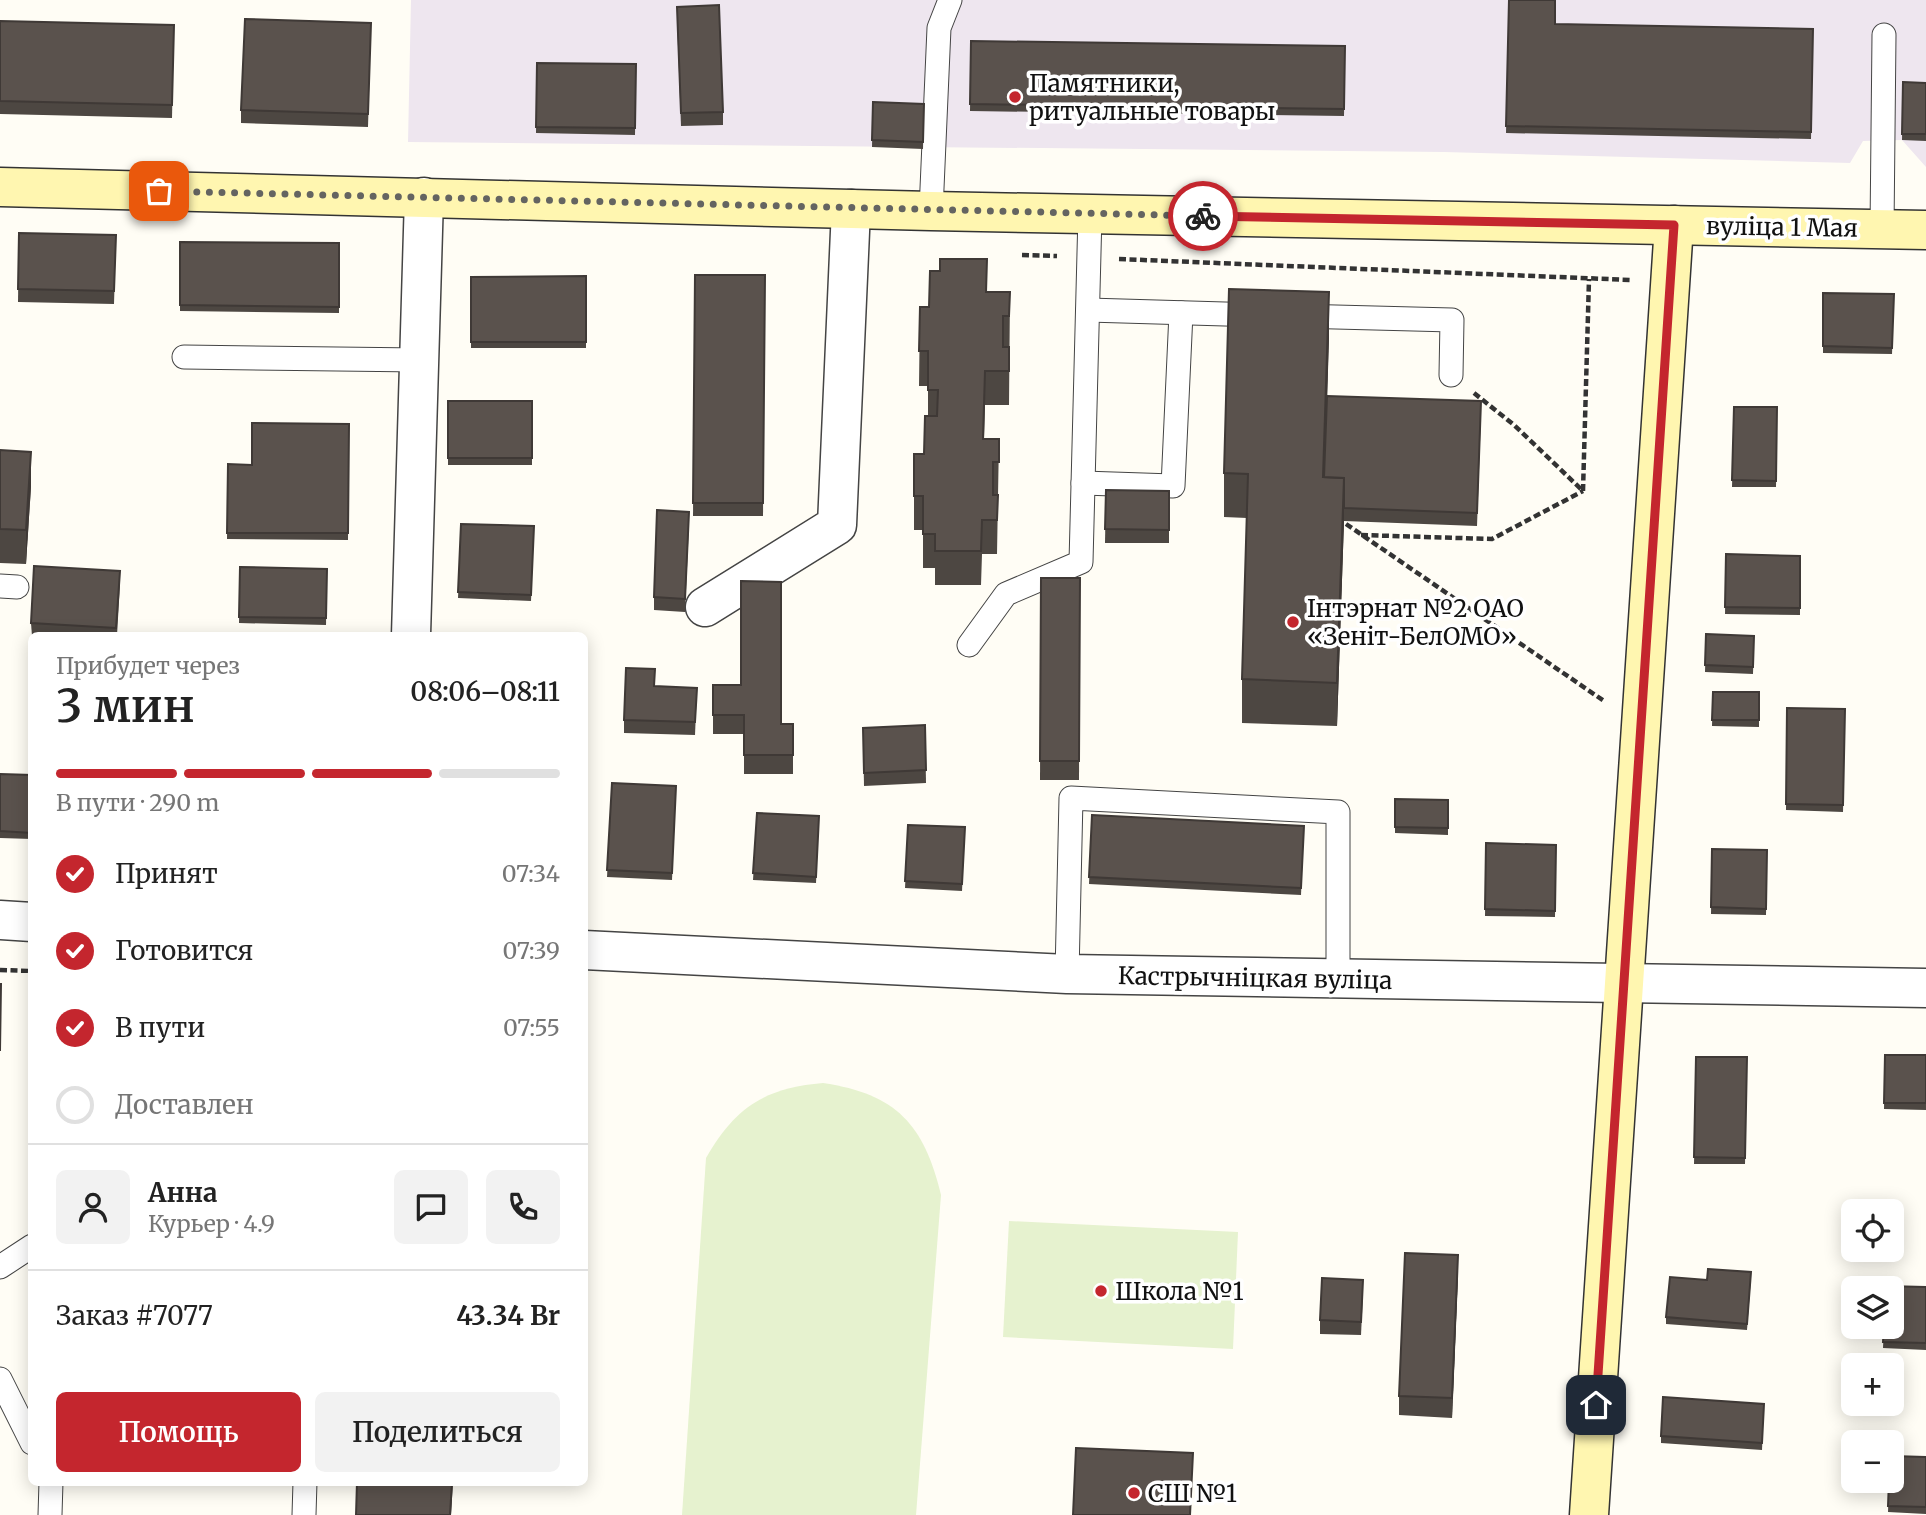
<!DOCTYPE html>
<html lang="ru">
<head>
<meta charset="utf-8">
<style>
	:root { --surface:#fff; --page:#f2f2f2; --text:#222; --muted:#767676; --line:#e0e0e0; --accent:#c4262e }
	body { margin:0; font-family:Merriweather,serif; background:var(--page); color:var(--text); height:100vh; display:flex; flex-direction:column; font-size:26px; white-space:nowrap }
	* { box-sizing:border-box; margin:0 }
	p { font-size:23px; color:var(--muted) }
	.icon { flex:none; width:38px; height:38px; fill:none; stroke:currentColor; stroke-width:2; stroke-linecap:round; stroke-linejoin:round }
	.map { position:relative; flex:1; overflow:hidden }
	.sheet { position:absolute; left:28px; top:632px; width:560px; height:854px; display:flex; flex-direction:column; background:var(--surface); border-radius:10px; box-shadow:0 4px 18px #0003 }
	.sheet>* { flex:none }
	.tools { position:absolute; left:1841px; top:1199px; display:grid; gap:14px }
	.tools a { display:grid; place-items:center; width:63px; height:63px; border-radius:10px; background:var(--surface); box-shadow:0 4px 18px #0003; font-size:35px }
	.pin { position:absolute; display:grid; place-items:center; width:60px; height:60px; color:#fff; margin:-30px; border-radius:14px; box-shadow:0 4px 10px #0006 }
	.courier { position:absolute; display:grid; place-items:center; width:70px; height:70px; margin:-35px; border:5px solid #c4262e; border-radius:50%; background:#fff; color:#222; box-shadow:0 2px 9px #0007 }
	.headline em { font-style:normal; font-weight:600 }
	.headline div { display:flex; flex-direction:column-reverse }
	.headline { display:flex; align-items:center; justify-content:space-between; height:119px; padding:0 28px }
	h1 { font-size:46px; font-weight:600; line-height:52px }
	.bar { display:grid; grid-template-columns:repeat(4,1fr); gap:10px 7px; align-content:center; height:84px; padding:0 28px }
	.bar i { height:9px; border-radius:5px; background:var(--line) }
	.bar .selected { background:var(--accent) }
	.bar p { grid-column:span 4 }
	.line { display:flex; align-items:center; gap:18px; padding:0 28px; border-top:2px solid var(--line) }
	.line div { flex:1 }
	.round { display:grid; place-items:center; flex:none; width:74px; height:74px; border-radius:10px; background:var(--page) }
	ol { padding:0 28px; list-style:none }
	li { display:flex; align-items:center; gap:21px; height:77px }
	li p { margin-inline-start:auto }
	li .icon { padding:7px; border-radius:50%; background:var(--accent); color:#fff; stroke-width:4 }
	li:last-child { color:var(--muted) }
	li i { width:38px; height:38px; border:4px solid var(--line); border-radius:50% }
	.button { display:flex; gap:14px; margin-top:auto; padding:14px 28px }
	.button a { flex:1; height:80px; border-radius:10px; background:var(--accent); color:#fff; font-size:28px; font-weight:600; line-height:80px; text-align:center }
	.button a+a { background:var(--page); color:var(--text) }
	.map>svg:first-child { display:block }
	.industrial { fill:#eee6ef }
	.pitch { fill:#e6f2cf }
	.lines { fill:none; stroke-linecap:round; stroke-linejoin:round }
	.lane-casing { stroke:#444; stroke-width:25 }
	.street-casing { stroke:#444; stroke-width:41 }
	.secondary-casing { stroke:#333; stroke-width:41 }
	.path { stroke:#333; stroke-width:4.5; stroke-dasharray:7 3.5; stroke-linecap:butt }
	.lane { stroke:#fff; stroke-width:23 }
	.street { stroke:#fff; stroke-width:38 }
	.secondary { stroke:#fff6b0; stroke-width:38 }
	.wall { fill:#4d4742 }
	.shaded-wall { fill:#3f3936 }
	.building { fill:#5a524d; stroke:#3f3936; stroke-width:2 }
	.done { stroke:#646461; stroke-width:7; stroke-dasharray:0 12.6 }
	.route { stroke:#c4262e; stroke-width:9 }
	.poi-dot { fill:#c4262e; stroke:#fff; stroke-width:2.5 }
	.labels { text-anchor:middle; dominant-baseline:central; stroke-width:7; stroke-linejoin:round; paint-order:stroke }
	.poi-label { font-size:24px; fill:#111; stroke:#fff; text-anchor:start }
	.street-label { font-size:24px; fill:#111; stroke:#fff }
</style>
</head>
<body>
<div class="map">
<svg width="1926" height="1515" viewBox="0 0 1926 1515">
	<rect width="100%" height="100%" fill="#fffdf5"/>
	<polygon class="industrial" points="411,0 1926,0 1926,167 1902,140 1863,141 1850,163 1444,152 408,142"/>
	<g class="pitch">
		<path d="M823,1083c74,11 101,42 118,112l-25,320h-234l24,-357c29,-51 59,-70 117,-75z"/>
		<polygon points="1009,1221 1238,1232 1233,1349 1003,1337"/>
	</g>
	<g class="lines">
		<g class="lane-casing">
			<g id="lane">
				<polyline points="931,211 939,28 950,0"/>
				<polyline points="1882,229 1884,35"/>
				<polyline points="1088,310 1259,315"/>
				<polyline points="1297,316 1452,320 1451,375"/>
				<polyline points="184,357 420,360"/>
				<polyline points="1083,483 1173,486 1181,313"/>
				<polyline points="0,586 17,587"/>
				<polyline points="969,645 1006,594 1081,562 1090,214"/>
				<polyline points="1067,974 1071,798 1338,812 1338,979"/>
				<polyline points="0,1267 32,1246"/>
				<polyline points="0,1379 32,1443"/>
				<polyline points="50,1515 51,1482"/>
				<polyline points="304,1515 305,1482"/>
			</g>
		</g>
		<g class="street-casing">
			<g id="street">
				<polyline points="705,607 837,525 851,209"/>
				<polyline points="411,635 424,197"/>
				<polyline points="0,920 32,922"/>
				<polyline points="584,950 1067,974 1926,988"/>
			</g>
		</g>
		<g class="secondary-casing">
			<g id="secondary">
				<polyline points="0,187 931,211 1926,230"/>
				<polyline points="1589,1515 1674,225"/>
			</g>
		</g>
		<g class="path">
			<polyline points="1022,255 1057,256"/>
			<polyline points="1119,259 1631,280"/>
			<polyline points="1474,393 1514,425 1582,490"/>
			<polyline points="1583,491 1589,279"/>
			<polyline points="1346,524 1604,701"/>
			<polyline points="1361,535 1492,539 1583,491"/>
			<polyline points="0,970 32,971"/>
		</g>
		<use href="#lane" class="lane"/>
		<use href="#street" class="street"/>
		<use href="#secondary" class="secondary"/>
	</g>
	<g class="wall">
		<polygon points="1509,0 1555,24 1813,29 1811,139 1506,133"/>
		<polygon points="677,20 723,112 723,125 681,126"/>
		<polygon points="0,21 174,25 172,118 0,114"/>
		<polygon points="371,23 368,127 241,123 241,110"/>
		<polygon points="971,41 1345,46 1344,116 970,111"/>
		<polygon points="537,63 636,64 635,135 536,133"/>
		<polygon points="1903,82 1926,83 1926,141 1902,140"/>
		<polygon points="873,102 924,104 923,149 872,147"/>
		<polygon points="19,233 116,235 114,304 18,302"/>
		<polygon points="180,242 339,243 339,313 180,311"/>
		<polygon points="695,275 765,275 763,516 693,516"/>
		<polygon points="586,276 586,348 471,348 471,277"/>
		<polygon points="987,292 1010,292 1009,405 985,405 984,439 999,439 997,554 982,554 981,585 935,585 935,568 923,568 923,530 914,530 914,454 924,454 928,416 928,386 919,386 920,307 929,307"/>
		<polygon points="1823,293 1894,294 1892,354 1823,353"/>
		<polygon points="1329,336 1327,396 1481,414 1477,526 1344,521 1337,726 1242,723 1242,679 1247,518 1224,517 1224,473"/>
		<rect x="448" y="401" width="84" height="64"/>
		<polygon points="1734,407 1777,407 1776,487 1732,487"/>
		<polygon points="349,424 348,540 227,539 228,464 252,465"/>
		<polygon points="0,450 31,486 26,564 0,563"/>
		<polygon points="1106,490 1169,491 1169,543 1105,543"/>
		<polygon points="461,524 534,526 531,601 458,598"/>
		<polygon points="689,525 685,612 654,610 654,597"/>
		<polygon points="1726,554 1800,556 1800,615 1725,614"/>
		<polygon points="240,567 327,569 326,625 239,623"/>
		<polygon points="1041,578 1080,578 1079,780 1040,780"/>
		<polygon points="120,584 117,635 32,636 31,623"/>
		<polygon points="1706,634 1754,636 1753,674 1705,672"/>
		<polygon points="713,685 781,724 793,724 793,774 744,774 744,734 713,734"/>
		<polygon points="655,686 697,688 695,735 624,733 624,720"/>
		<polygon points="1713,692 1759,692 1759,727 1712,726"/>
		<polygon points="1787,708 1845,709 1843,812 1786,810"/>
		<polygon points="925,725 926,783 864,786 863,728"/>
		<polygon points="0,774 32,775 32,839 0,838"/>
		<polygon points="612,783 676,786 672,880 607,877"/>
		<polygon points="1395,799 1448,800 1448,835 1395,833"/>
		<polygon points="757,813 819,816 816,883 753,880"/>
		<polygon points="1092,815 1304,826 1301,895 1089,884"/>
		<polygon points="908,825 965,827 962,891 905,888"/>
		<polygon points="1486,843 1556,845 1555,917 1485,916"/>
		<polygon points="1712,849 1767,850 1766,915 1711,914"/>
		<polygon points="1885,1055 1926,1055 1926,1110 1884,1109"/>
		<polygon points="1696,1057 1747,1057 1745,1164 1694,1164"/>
		<polygon points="1458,1274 1452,1418 1399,1415 1399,1396"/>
		<polygon points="1751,1278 1747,1330 1666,1324 1666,1317 1707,1280"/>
		<polygon points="1926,1287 1926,1350 1883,1348 1884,1326"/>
		<polygon points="1363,1293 1361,1335 1320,1334 1320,1320"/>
		<polygon points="1764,1404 1762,1450 1661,1443 1661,1436"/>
		<polygon points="1926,1457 1926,1514 1888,1512 1889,1480"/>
	</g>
	<g class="shaded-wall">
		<polygon points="1329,292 1329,336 1324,508 1323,477"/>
		<polygon points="31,452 31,486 26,564 26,530"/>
		<polygon points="1344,478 1344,521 1337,726 1337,683"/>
		<polygon points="1458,1255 1458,1274 1452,1418 1452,1398"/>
		<polygon points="452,1482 453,1482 451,1515 450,1515"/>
	</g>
	<g class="building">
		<polygon points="1509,0 1555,0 1555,24 1813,29 1811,132 1506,126"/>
		<polygon points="719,5 723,112 681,113 677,7"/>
		<polygon points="245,19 371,23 368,114 241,110"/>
		<polygon points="0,21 174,25 172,105 0,101"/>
		<polygon points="971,41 1345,46 1344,109 970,104"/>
		<polygon points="537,63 636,64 635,128 536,127"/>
		<polygon points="1903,82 1926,83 1926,134 1902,134"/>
		<polygon points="873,102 924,104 923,142 872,140"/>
		<polygon points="19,233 116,235 114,291 18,289"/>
		<polygon points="180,242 339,243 339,307 180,305"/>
		<polygon points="940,259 987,259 986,292 1010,292 1009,316 1003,316 1003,347 1009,347 1009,371 985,371 983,439 999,439 999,462 993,462 993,495 998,495 997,520 982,520 981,551 935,551 935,534 923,534 923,496 914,496 914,454 924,454 925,416 937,416 938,390 928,390 928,351 919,351 920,307 929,307 930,271 940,271"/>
		<polygon points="695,275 765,275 763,503 693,503"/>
		<polygon points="586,276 586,342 471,342 471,277"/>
		<polygon points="1229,289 1329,292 1323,477 1344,478 1337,683 1242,679 1248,474 1224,473"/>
		<polygon points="1823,293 1894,294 1892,348 1823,346"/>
		<polygon points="1327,396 1481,401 1477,513 1344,508 1344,478 1324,477"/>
		<rect x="448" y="401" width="84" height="57"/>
		<polygon points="1734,407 1777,407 1776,481 1732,480"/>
		<polygon points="252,423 349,424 348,533 227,533 228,464 252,465"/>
		<polygon points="0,450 31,452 26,530 0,529"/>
		<polygon points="1106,490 1169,491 1169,530 1105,529"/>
		<polygon points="657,510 689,512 685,599 654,597"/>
		<polygon points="461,524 534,526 531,595 458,592"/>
		<polygon points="1726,554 1800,556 1800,608 1725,607"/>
		<polygon points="34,566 120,571 116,628 31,623"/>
		<polygon points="240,567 327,569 326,618 239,617"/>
		<polygon points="1041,578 1080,578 1079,761 1040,761"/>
		<polygon points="741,581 781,582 781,724 793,724 793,755 744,755 744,715 713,715 713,685 741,685"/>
		<polygon points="1706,634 1754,636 1753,667 1705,665"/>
		<polygon points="626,668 655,669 654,686 697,688 695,722 624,720"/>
		<polygon points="1713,692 1759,692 1759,720 1712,720"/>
		<polygon points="1787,708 1845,709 1843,805 1786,804"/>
		<polygon points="925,725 926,770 864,773 863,728"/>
		<polygon points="0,774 32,775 32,833 0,831"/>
		<polygon points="612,783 676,786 672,873 607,870"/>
		<polygon points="1395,799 1448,800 1448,828 1395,827"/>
		<polygon points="757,813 819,816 816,877 753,873"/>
		<polygon points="1092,815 1304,826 1301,888 1089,877"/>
		<polygon points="908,825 965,827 962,884 905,881"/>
		<polygon points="1486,843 1556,845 1555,911 1485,909"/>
		<polygon points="1712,849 1767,850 1766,909 1711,907"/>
		<polygon points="0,984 1,984 0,1051"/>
		<polygon points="1885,1055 1926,1055 1926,1103 1884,1103"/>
		<polygon points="1696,1057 1747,1057 1745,1158 1694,1157"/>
		<polygon points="1405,1253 1458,1255 1452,1398 1399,1396"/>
		<polygon points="1708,1269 1751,1272 1747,1324 1666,1317 1670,1277 1707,1280"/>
		<polygon points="1322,1278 1363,1280 1361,1322 1320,1320"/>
		<polygon points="1885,1286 1926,1287 1926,1343 1883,1342 1884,1326 1892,1326 1892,1288 1885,1288"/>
		<polygon points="1663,1397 1764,1404 1762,1443 1661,1436"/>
		<polygon points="1076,1448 1193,1453 1190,1515 1073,1515"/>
		<polygon points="1892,1456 1926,1457 1926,1507 1888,1506 1889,1480 1892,1480"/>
		<polygon points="357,1482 452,1482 450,1515 356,1515"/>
	</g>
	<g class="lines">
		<polyline class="done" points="159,191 1203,216"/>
		<polyline class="route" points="1203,216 1674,225 1596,1405"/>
	</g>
	<g class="poi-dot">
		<circle cx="1015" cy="97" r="7"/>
		<circle cx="1293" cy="622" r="7"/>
		<circle cx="1101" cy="1291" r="7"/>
		<circle cx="1134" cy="1493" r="7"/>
	</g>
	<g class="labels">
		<g class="poi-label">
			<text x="1029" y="83">Памятники,<tspan x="1029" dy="28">ритуальные товары</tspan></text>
			<text x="1307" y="608">Інтэрнат №2 ОАО<tspan x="1307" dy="28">«Зеніт-БелОМО»</tspan></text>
			<text x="1115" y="1291">Школа №1</text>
			<text x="1148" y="1493">СШ №1</text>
		</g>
		<g class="street-label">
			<text transform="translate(1782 227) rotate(1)">вуліца 1 Мая</text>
			<text transform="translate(1255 978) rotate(1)">Кастрычніцкая вуліца</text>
		</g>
	</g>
</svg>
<div class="tools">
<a><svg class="icon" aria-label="locate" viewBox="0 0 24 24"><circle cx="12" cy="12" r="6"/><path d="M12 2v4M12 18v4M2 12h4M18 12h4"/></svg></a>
<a><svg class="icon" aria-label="layers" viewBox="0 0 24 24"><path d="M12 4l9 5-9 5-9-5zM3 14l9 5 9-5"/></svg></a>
<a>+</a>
<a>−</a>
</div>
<div class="pin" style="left:159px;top:191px;background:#ea580c"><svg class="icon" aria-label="bag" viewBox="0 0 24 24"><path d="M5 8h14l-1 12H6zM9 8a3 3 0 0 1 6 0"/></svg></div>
<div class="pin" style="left:1596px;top:1405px;background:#1f2937"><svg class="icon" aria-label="home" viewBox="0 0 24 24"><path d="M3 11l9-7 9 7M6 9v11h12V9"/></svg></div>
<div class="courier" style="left:1203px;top:216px"><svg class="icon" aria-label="bike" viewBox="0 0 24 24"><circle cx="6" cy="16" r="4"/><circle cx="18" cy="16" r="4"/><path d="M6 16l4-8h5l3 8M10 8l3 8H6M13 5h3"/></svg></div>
<section class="sheet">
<div class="headline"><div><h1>3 мин</h1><p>Прибудет через</p></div><em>08:06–08:11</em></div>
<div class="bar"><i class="selected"></i><i class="selected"></i><i class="selected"></i><i></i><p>В пути · 290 m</p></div>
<ol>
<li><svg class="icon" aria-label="check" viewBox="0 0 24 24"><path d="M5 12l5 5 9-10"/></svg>Принят<p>07:34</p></li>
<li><svg class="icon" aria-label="check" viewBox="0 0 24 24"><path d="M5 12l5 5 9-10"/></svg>Готовится<p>07:39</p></li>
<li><svg class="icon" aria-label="check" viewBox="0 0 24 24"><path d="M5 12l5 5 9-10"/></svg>В пути<p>07:55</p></li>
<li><i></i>Доставлен</li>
</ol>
<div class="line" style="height:126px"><a class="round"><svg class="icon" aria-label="person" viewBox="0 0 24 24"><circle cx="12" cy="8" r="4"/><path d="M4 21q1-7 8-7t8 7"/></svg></a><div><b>Анна</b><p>Курьер · 4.9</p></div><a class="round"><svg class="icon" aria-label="chat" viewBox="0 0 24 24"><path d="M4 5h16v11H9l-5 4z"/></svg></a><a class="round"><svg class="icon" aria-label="phone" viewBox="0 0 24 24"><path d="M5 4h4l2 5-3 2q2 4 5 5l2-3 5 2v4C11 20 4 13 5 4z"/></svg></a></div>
<div class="line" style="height:91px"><div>Заказ #7077</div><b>43.34 Br</b></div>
<div class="button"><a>Помощь</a><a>Поделиться</a></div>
</section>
</div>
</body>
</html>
